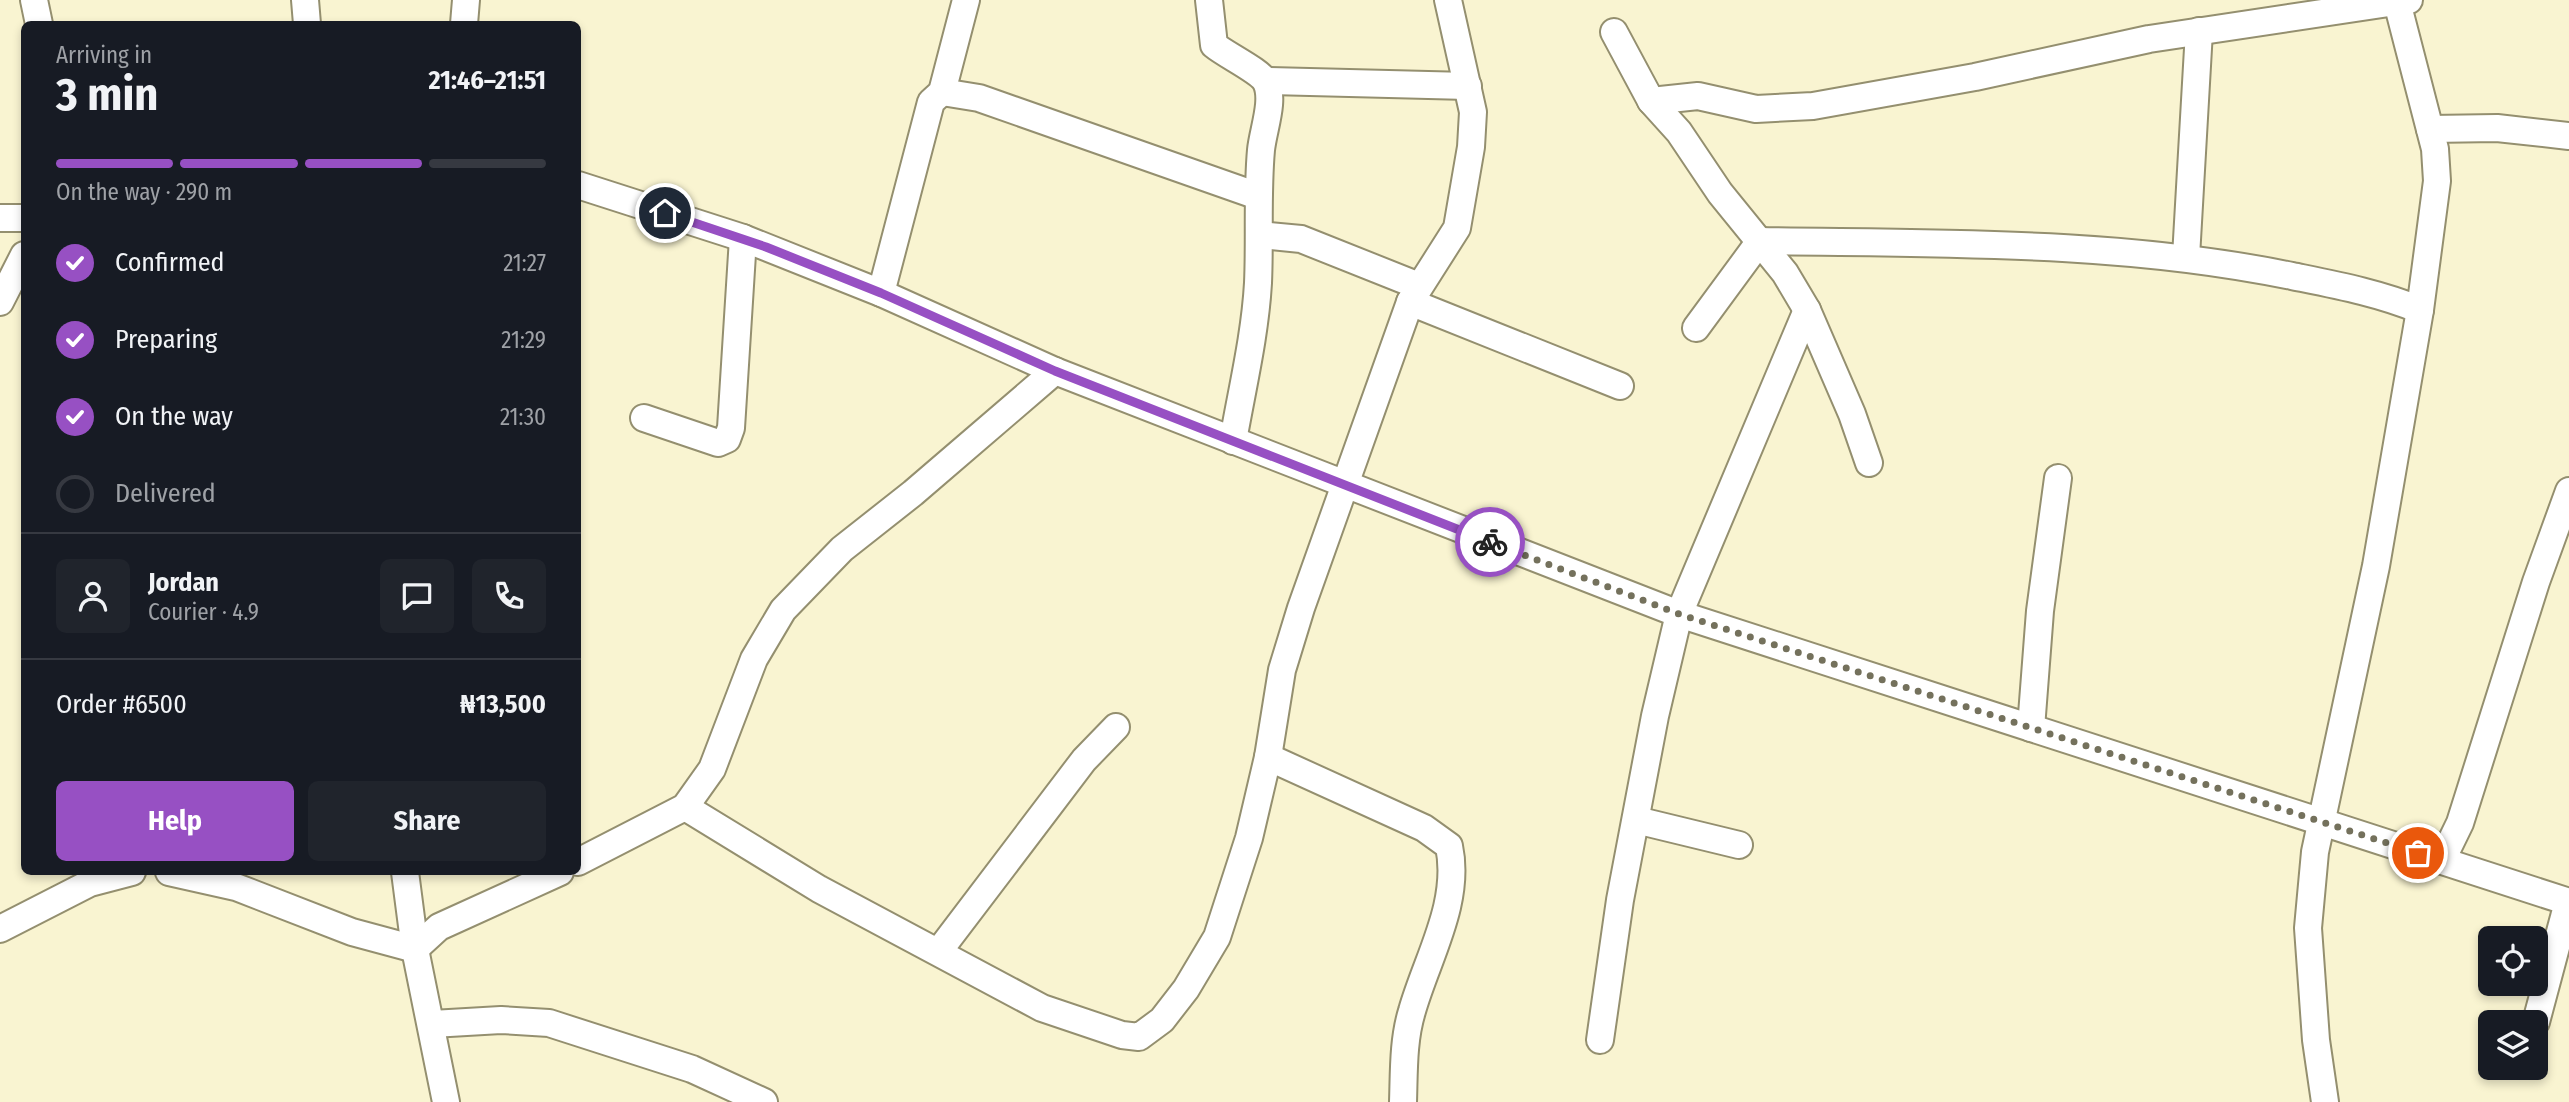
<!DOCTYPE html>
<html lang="en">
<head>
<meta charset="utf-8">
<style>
	:root { --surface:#171b24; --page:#20242c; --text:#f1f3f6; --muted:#9ea1a6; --line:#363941; --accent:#9750c3 }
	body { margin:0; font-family:"Fira Sans Condensed",sans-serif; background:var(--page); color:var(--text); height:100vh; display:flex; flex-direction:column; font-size:26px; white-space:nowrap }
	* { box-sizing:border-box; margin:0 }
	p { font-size:23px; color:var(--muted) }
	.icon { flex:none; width:38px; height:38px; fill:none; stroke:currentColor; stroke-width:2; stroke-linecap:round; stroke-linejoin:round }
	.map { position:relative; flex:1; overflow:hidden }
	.side { position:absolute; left:21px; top:21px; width:560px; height:854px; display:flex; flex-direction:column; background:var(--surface); border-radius:10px; box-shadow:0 4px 10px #0003 }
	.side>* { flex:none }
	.tools { position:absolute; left:2478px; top:926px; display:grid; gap:14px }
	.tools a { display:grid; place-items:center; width:70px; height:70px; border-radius:10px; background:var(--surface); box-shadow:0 4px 10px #0003; font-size:35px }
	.pin { position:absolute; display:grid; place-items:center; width:60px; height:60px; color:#fff; margin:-30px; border:4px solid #fff; border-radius:50%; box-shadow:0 2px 7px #0007 }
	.courier { position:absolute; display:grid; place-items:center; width:70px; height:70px; margin:-35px; border:5px solid #9750c3; border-radius:50%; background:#fff; color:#222; box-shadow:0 2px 9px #0007 }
	.headline em { font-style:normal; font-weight:700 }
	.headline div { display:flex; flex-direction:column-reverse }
	.headline { display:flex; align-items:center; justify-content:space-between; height:119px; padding:0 35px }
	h1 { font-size:46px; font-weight:700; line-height:52px }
	.bar { display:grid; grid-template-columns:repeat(4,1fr); gap:10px 7px; align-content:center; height:84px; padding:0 35px }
	.bar i { height:9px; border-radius:5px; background:var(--line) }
	.bar .on { background:var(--accent) }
	.bar p { grid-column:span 4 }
	.line { display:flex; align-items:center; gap:18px; padding:0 35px; border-top:2px solid var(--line) }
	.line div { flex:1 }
	.round { display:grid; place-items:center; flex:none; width:74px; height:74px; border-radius:10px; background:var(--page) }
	ol { padding:0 35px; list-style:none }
	li { display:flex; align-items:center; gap:21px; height:77px }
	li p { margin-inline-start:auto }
	li .icon { padding:7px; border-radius:50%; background:var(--accent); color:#fff; stroke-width:4 }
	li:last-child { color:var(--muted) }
	li i { width:38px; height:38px; border:4px solid var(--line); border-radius:50% }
	.action { display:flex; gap:14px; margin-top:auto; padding:14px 35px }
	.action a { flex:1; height:80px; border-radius:10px; background:var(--accent); color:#fff; font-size:28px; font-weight:700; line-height:80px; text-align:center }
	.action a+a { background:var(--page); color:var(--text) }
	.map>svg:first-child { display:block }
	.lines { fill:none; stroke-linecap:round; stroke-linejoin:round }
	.minor-casing { stroke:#948f6f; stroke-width:30 }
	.minor { stroke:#fff; stroke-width:26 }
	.done { stroke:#74715c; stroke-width:7; stroke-dasharray:0 12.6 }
	.route { stroke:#9750c3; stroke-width:9 }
</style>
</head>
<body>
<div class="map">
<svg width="2569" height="1102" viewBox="0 0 2569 1102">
	<rect width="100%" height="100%" fill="#f9f4d1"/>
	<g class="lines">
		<g class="minor-casing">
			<g id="minor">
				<polyline points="34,0 39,24"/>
				<polyline points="305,0 307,24"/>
				<path d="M1209,0l5,45c12,10 46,26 52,37 9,18 -3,48 -5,68 -4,44 -1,89 -3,133 -3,53 -16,106 -25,158"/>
				<polyline points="464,24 466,0"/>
				<polyline points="1614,32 1651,101 1679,132 1720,193 1785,273 1807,310 1852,414 1869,463"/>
				<polyline points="1266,81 1468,86"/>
				<polyline points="942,92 979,98 1258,196"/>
				<polyline points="1651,101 1698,96 1756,109 1813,106 1975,77 2149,39 2409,0"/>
				<polyline points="2430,129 2497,128 2569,136"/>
				<polyline points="578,185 743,238 881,293 1055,371 1679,614 2569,902"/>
				<polyline points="0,218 24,218"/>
				<polyline points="1259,235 1301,239 1419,286"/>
				<polyline points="2186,257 2199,31"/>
				<polyline points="881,293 931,102 942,92 966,0"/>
				<polyline points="0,302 24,255"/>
				<polyline points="1410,302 1620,386"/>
				<path d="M1696,328l64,-87c177,3 358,-1 532,35 44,9 87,17 128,34"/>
				<polyline points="644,418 718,443 727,439 731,428 743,238"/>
				<polyline points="2031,728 2040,611 2058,478"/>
				<path d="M1268,757l156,71 25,18c12,57 -22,112 -37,165 -9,29 -8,61 -9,91"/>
				<polyline points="685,807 819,889 1042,1008 1122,1035 1139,1037 1162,1020 1186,989 1217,937 1249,838 1268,757 1282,670 1301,608 1410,302 1457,228 1471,147 1473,112 1448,0"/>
				<polyline points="1636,820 1739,845"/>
				<polyline points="2442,860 2460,823 2536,582 2569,491"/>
				<polyline points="578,862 685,807 712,769 754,659 783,610 842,549 913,493 1055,371"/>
				<polyline points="169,872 236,887 352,932 415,949 439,927 560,872"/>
				<polyline points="405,872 415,949 446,1102"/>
				<polyline points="0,929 90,883 132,872"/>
				<polyline points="939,951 1084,760 1116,727"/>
				<polyline points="2536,1022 2568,902"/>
				<polyline points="432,1024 501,1020 549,1023 692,1069 764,1102"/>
				<polyline points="1600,1040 1620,900 1655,716 1679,614 1807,310"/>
				<polyline points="2325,1102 2316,1040 2308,928 2315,852 2376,566 2420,310 2437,181 2435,149 2397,2"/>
			</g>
		</g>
		<use href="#minor" class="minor"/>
	</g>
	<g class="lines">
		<polyline class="done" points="1490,542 1679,614 2418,853"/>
		<polyline class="route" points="665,213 766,247 881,293 1055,371 1490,542"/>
	</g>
</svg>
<div class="tools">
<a><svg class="icon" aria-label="locate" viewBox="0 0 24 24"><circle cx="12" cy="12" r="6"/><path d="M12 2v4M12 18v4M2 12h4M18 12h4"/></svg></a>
<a><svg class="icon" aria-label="layers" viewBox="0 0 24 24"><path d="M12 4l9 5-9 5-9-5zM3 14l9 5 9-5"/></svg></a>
</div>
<div class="pin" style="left:2418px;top:853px;background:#ea580c"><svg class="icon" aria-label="bag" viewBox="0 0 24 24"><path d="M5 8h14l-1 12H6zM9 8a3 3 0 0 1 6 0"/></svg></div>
<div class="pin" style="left:665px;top:213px;background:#1f2937"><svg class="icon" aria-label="home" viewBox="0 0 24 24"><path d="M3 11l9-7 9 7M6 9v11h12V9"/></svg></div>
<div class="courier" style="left:1490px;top:542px"><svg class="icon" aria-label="bike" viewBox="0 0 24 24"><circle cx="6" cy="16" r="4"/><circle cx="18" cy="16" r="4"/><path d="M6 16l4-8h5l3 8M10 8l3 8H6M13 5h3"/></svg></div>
<section class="side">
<div class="headline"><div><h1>3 min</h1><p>Arriving in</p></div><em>21:46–21:51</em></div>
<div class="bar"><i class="on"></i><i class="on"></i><i class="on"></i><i></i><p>On the way · 290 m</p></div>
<ol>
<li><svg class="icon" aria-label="check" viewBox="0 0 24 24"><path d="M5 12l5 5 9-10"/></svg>Confirmed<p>21:27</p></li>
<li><svg class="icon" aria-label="check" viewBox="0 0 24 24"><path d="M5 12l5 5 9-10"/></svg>Preparing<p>21:29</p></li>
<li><svg class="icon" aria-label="check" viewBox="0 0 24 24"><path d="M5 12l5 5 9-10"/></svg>On the way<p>21:30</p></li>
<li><i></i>Delivered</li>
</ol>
<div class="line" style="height:126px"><a class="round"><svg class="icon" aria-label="person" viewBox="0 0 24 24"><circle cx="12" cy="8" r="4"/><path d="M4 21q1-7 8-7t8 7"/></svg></a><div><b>Jordan</b><p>Courier · 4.9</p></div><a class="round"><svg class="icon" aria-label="chat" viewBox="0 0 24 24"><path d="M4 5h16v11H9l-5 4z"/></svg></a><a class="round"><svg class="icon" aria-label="phone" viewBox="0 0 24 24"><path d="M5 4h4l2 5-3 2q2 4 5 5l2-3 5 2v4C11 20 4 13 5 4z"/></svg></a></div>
<div class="line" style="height:91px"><div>Order #6500</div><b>₦13,500</b></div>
<div class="action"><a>Help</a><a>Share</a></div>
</section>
</div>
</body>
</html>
